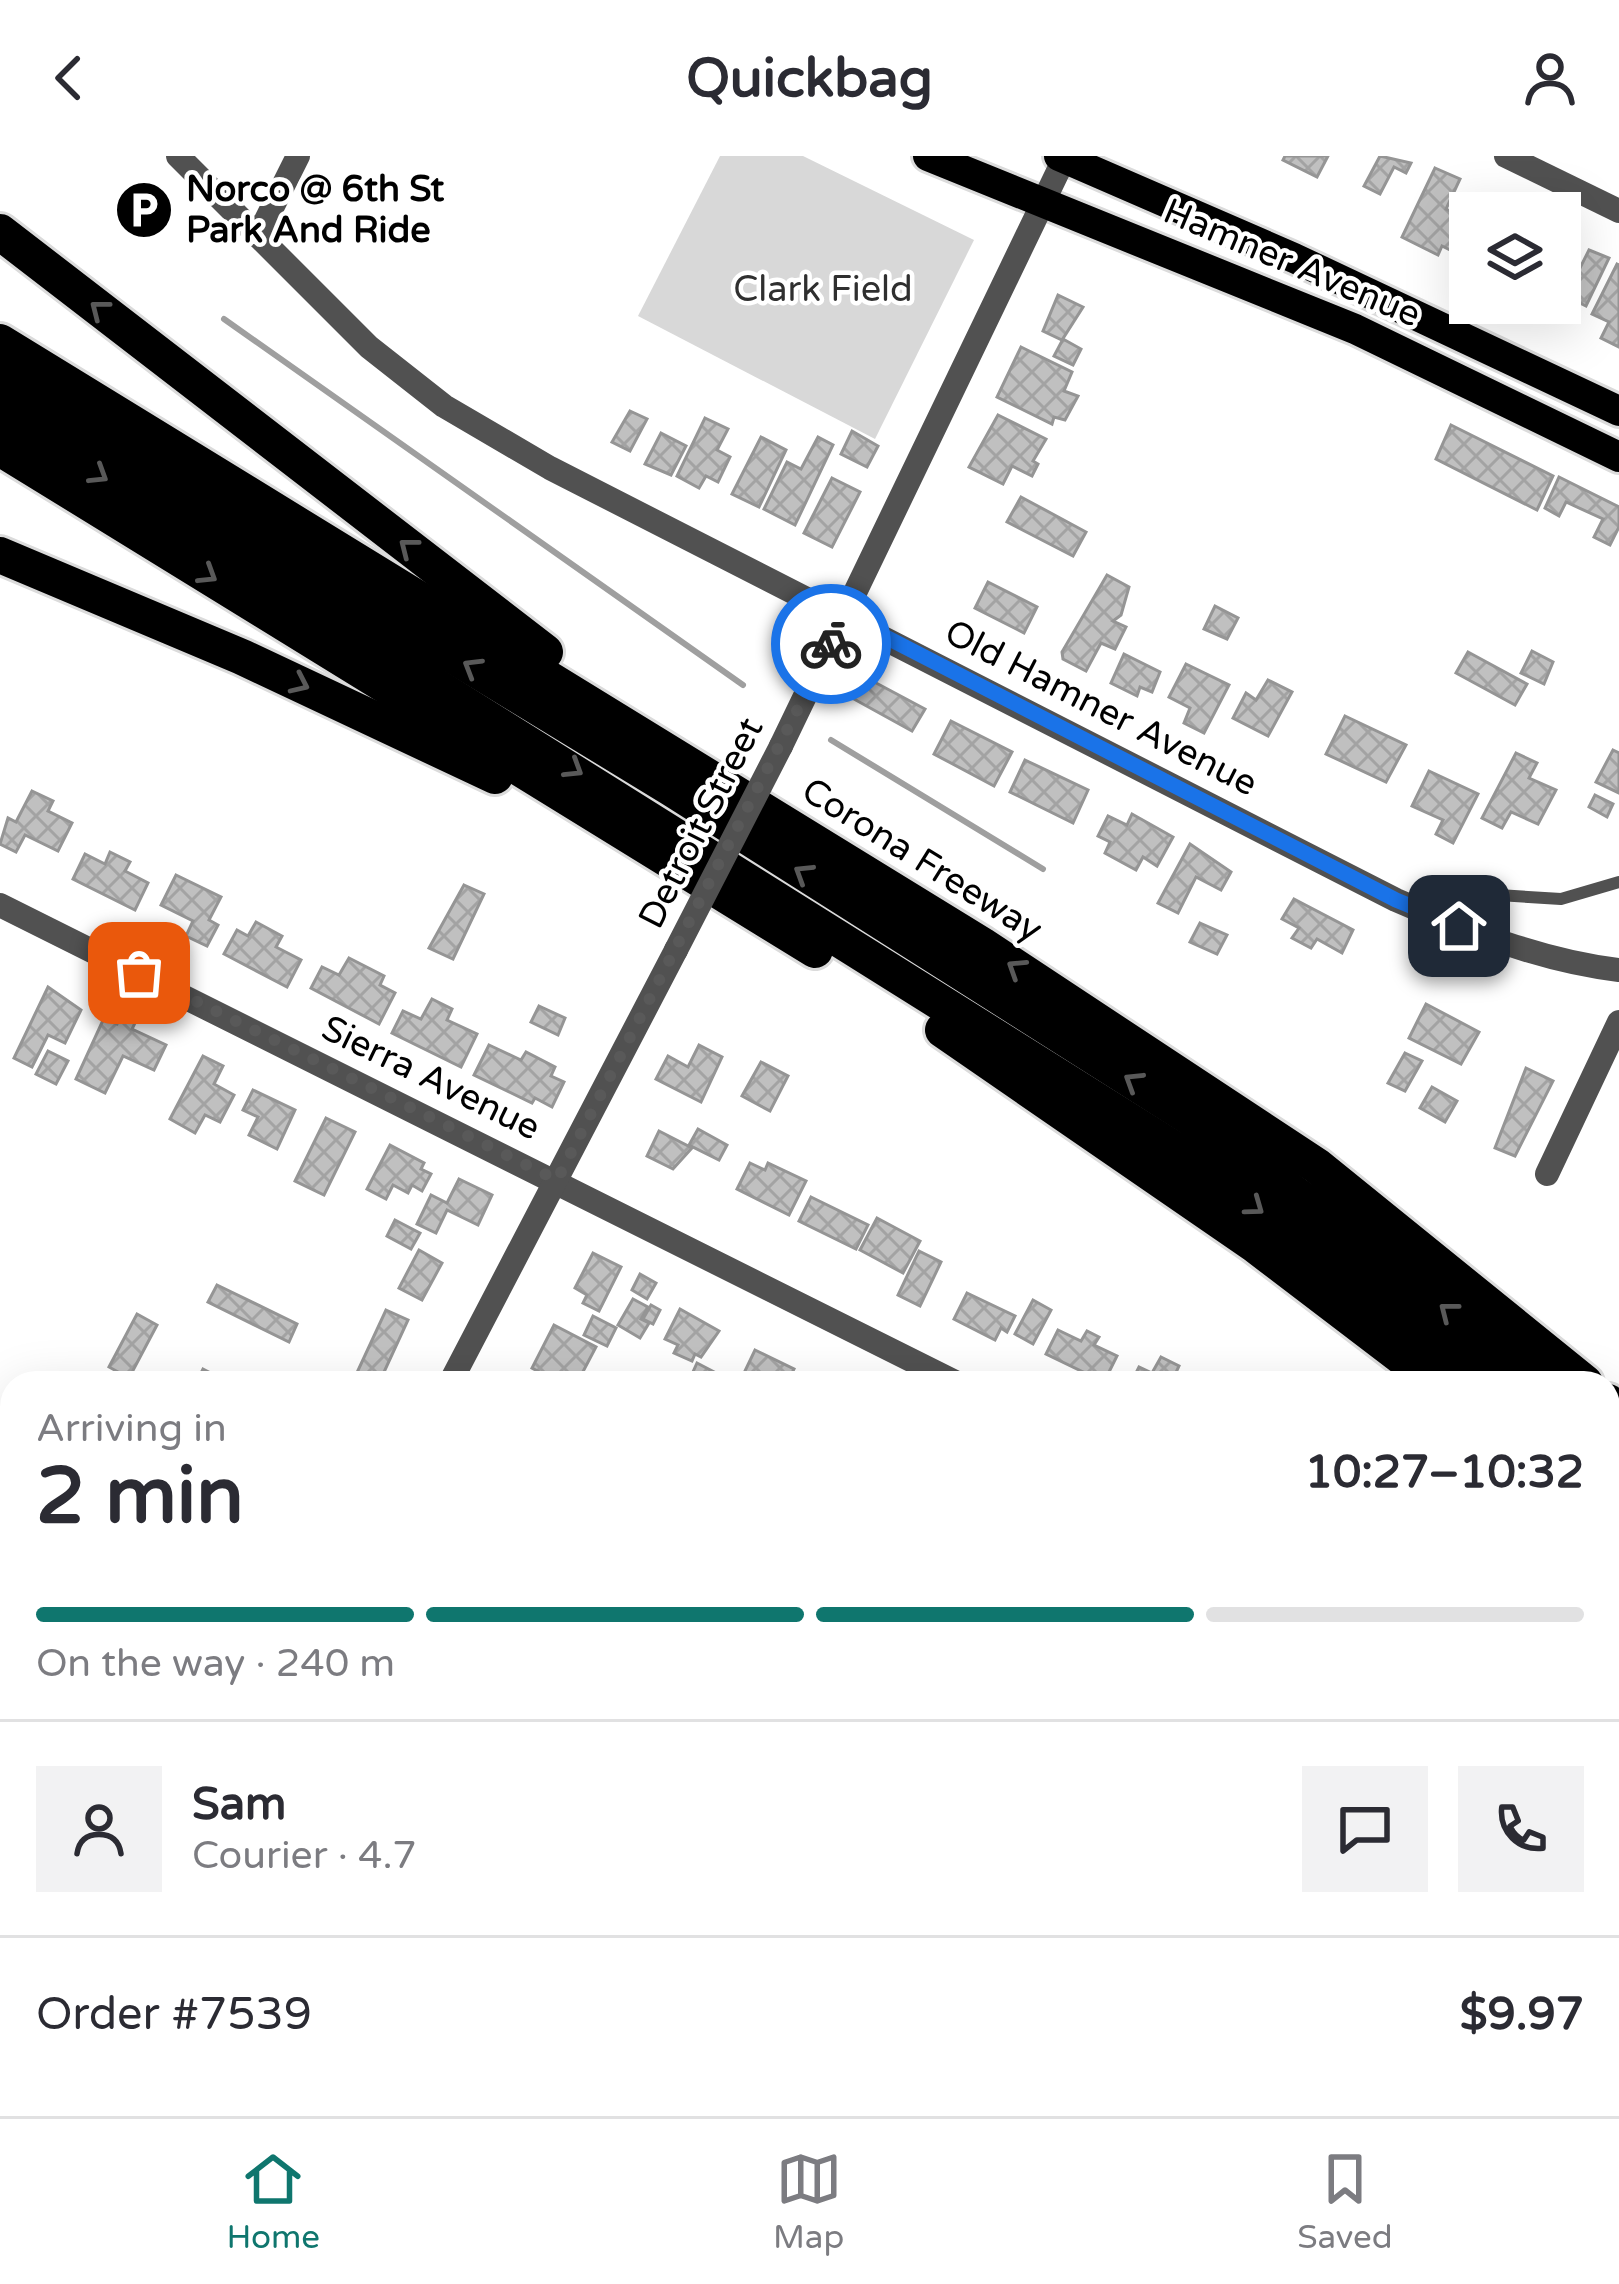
<!DOCTYPE html>
<html lang="en">
<head>
<meta charset="utf-8">
<style>
	:root { --surface:#fff; --page:#f2f2f3; --text:#2b2b33; --muted:#7c7c81; --line:#e1e1e2; --accent:#0f766e }
	body { margin:0; font-family:"Varela Round",sans-serif; background:var(--page); color:var(--text); height:100vh; display:flex; flex-direction:column; font-size:45px; white-space:nowrap }
	* { box-sizing:border-box; margin:0 }
	p { font-size:39px; color:var(--muted) }
	.icon { flex:none; width:66px; height:66px; fill:none; stroke:currentColor; stroke-width:2; stroke-linecap:round; stroke-linejoin:round }
	.map { position:relative; flex:1; overflow:hidden }
	.panel { position:absolute; left:0px; top:1215px; width:1620px; height:747px; display:flex; flex-direction:column; background:var(--surface); border-radius:36px 36px 0 0; box-shadow:0 12px 48px #0002 }
	.panel>* { flex:none }
	.fabs { position:absolute; left:1449px; top:36px; display:grid; gap:24px }
	.fabs a { display:grid; place-items:center; width:132px; height:132px; border-radius:0px; background:var(--surface); box-shadow:0 12px 48px #0002; font-size:60px }
	.pin { position:absolute; display:grid; place-items:center; width:102px; height:102px; color:#fff; margin:-51px; border-radius:24px; box-shadow:0 6px 18px #0006 }
	.courier { position:absolute; display:grid; place-items:center; width:120px; height:120px; margin:-60px; border:9px solid #1a73e8; border-radius:50%; background:#fff; color:#222; box-shadow:0 3px 15px #0007 }
	.overview em { font-style:normal; font-weight:700 }
	.overview div { display:flex; flex-direction:column-reverse }
	.overview { display:flex; align-items:center; justify-content:space-between; height:204px; padding:0 36px }
	h1 { font-size:78px; font-weight:700; line-height:90px }
	.bar { display:grid; grid-template-columns:repeat(4,1fr); gap:18px 12px; align-content:center; height:144px; padding:0 36px }
	.bar i { height:15px; border-radius:9px; background:var(--line) }
	.bar .on { background:var(--accent) }
	.bar p { grid-column:span 4 }
	.line { display:flex; align-items:center; gap:30px; padding:0 36px; border-top:3px solid var(--line) }
	.line div { flex:1 }
	.round { display:grid; place-items:center; flex:none; width:126px; height:126px; border-radius:0px; background:var(--page) }
	header { display:flex; justify-content:space-between; align-items:center; height:156px; padding:0 36px; background:var(--surface); font-size:54px; font-weight:700 }
	.tabs { display:flex; justify-content:space-around; align-items:center; height:168px; border-top:3px solid var(--line); background:var(--surface); font-size:33px; color:var(--muted) }
	.tabs a { display:grid; justify-items:center; gap:6px }
	.tabs .on { color:var(--accent) }
	.map>svg:first-child { display:block }
	.park { fill:#d8d8d8 }
	.lines { fill:none; stroke-linecap:round; stroke-linejoin:round }
	.stream { stroke:#9f9f9f; stroke-width:6 }
	.building { fill:url(#building-cross-hatch); stroke:#959595; stroke-width:3 }
	.primary-casing { stroke:#dbdbdb; stroke-width:36 }
	.motorway-casing { stroke:#dbdbdb; stroke-width:42 }
	.service { stroke:#515151; stroke-width:12 }
	.minor { stroke:#515151; stroke-width:24 }
	.primary { stroke:#000; stroke-width:30 }
	.motorway { stroke:#000; stroke-width:36 }
	.minor-bridge { stroke:#515151; stroke-width:24 }
	.oneway { stroke:#595959 }
	.done { stroke:#595959; stroke-width:12; stroke-dasharray:0 21.6 }
	.route { stroke:#1a73e8; stroke-width:15 }
	.labels { text-anchor:middle; dominant-baseline:central; stroke-width:9; stroke-linejoin:round; paint-order:stroke }
	.poi-label { font-size:36px; font-weight:bold; fill:#000; stroke:#fff; text-anchor:start }
	.street-label { font-size:36px; fill:#000; stroke:#fff }
	.park-label { font-size:36px; fill:#2f2f2f; stroke:#fff }
</style>
</head>
<body>
<header><svg class="icon" aria-label="back" viewBox="0 0 24 24"><path d="M15 5l-7 7 7 7"/></svg>Quickbag<svg class="icon" aria-label="person" viewBox="0 0 24 24"><circle cx="12" cy="8" r="4"/><path d="M4 21q1-7 8-7t8 7"/></svg></header>
<div class="map">
<svg width="1619" height="1960" viewBox="0 0 1619 1960">
	<defs>
		<pattern id="building-cross-hatch" width="8" height="8" patternUnits="userSpaceOnUse" patternTransform="scale(3)"><rect width="8" height="8" fill="#c0c0c0"/><path d="M0 0l8 8M0 8l8-8" fill="none" stroke="#a3a3a3"/></pattern>
	</defs>
	<rect width="100%" height="100%" fill="#fff"/>
	<polygon class="park" points="720,0 803,0 974,84 875,283 638,160"/>
	<g class="lines">
		<g class="stream">
			<polyline points="224,163 743,529"/>
			<polyline points="831,584 1043,713"/>
		</g>
	</g>
	<g class="building">
		<polygon points="1285,0 1328,0 1317,21 1283,4"/>
		<polygon points="1380,0 1411,7 1406,17 1394,11 1380,38 1364,30"/>
		<polygon points="1435,12 1460,23 1446,53 1470,64 1456,97 1442,90 1438,99 1402,81"/>
		<polygon points="1589,94 1609,102 1586,150 1560,137 1560,104 1579,114"/>
		<polygon points="1617,108 1619,109 1619,191 1601,182 1609,166 1592,158"/>
		<polygon points="1058,139 1083,151 1062,184 1043,175"/>
		<polygon points="1063,183 1081,193 1073,209 1054,200"/>
		<polygon points="1021,191 1072,216 1064,235 1078,240 1065,264 1054,261 1052,268 997,241"/>
		<polygon points="630,255 647,263 630,295 612,286"/>
		<polygon points="998,259 1046,283 1033,305 1038,308 1032,320 1012,310 1003,328 969,311"/>
		<polygon points="705,262 728,273 717,294 730,301 718,326 706,320 699,332 677,320"/>
		<polygon points="1451,269 1553,320 1537,354 1436,303"/>
		<polygon points="852,275 878,290 867,311 841,298"/>
		<polygon points="661,277 686,290 671,319 645,308"/>
		<polygon points="761,281 786,294 759,351 732,338"/>
		<polygon points="818,281 833,289 795,369 764,353 787,306 801,313"/>
		<polygon points="1559,321 1619,351 1619,371 1610,389 1594,381 1603,363 1566,346 1559,360 1545,352"/>
		<polygon points="832,322 860,336 832,391 804,377"/>
		<polygon points="1021,341 1086,376 1073,400 1007,366"/>
		<polygon points="1107,419 1129,431 1121,459 1113,465 1126,471 1115,493 1101,487 1086,515 1063,503 1062,496"/>
		<polygon points="988,426 1037,451 1024,477 975,452"/>
		<polygon points="1215,450 1238,462 1227,483 1204,473"/>
		<polygon points="1532,495 1553,506 1544,528 1521,517"/>
		<polygon points="1468,496 1527,528 1515,549 1456,517"/>
		<polygon points="1124,498 1160,516 1152,536 1140,531 1137,540 1111,527"/>
		<polygon points="1186,508 1229,529 1204,577 1184,567 1190,552 1169,541"/>
		<polygon points="863,520 925,553 912,575 852,542"/>
		<polygon points="1268,524 1292,536 1268,580 1233,562 1246,537 1256,544"/>
		<polygon points="1345,560 1406,589 1386,626 1326,598"/>
		<polygon points="951,565 1012,596 994,630 934,598"/>
		<polygon points="1613,594 1619,597 1619,637 1596,626"/>
		<polygon points="1516,597 1537,607 1529,622 1556,634 1538,668 1511,656 1502,672 1482,662"/>
		<polygon points="1025,604 1088,634 1073,667 1010,636"/>
		<polygon points="1429,615 1478,638 1453,687 1436,678 1443,664 1412,650"/>
		<polygon points="32,635 53,645 48,655 72,667 58,695 25,679 16,696 0,688 8,662 16,666"/>
		<polygon points="1595,639 1613,648 1607,661 1589,651"/>
		<polygon points="1132,658 1173,681 1157,710 1143,701 1136,714 1105,697 1110,686 1098,680 1108,660 1127,669"/>
		<polygon points="1190,688 1231,716 1221,734 1196,721 1178,757 1158,747"/>
		<polygon points="110,696 130,706 125,715 148,727 135,754 73,723 85,698 105,708"/>
		<polygon points="176,719 221,741 209,764 218,769 207,790 186,780 193,765 161,749"/>
		<polygon points="464,729 484,738 453,803 429,792"/>
		<polygon points="1294,743 1353,774 1342,797 1317,783 1311,792 1292,782 1299,772 1282,763"/>
		<polygon points="256,766 282,780 276,791 301,804 287,831 224,798 237,774 248,780"/>
		<polygon points="1200,767 1227,779 1217,798 1190,786"/>
		<polygon points="349,802 384,820 380,829 395,837 379,868 311,832 322,811 339,819"/>
		<polygon points="48,831 81,854 65,887 48,879 32,911 14,902"/>
		<polygon points="432,843 452,853 447,864 477,878 461,911 392,877 403,855 421,863"/>
		<polygon points="1426,848 1479,876 1461,908 1409,882"/>
		<polygon points="539,850 565,862 558,879 531,866"/>
		<polygon points="121,858 136,865 132,873 166,889 154,914 123,900 105,937 76,923 104,862 117,868"/>
		<polygon points="489,889 521,904 526,896 555,911 551,920 564,926 552,951 535,942 532,947 474,919"/>
		<polygon points="699,889 722,901 701,946 656,923 668,900 688,911"/>
		<polygon points="48,895 68,905 56,928 36,918"/>
		<polygon points="1405,897 1422,905 1405,935 1388,927"/>
		<polygon points="203,900 223,910 214,928 234,939 220,966 205,959 195,977 170,963"/>
		<polygon points="761,906 788,920 770,955 742,940"/>
		<polygon points="1526,912 1553,925 1515,1000 1495,992"/>
		<polygon points="1432,931 1457,945 1445,966 1420,952"/>
		<polygon points="253,934 295,954 277,993 249,979 258,961 243,954"/>
		<polygon points="326,962 355,976 324,1039 295,1025"/>
		<polygon points="698,973 727,989 719,1004 689,989"/>
		<polygon points="659,975 692,992 673,1013 647,1000"/>
		<polygon points="390,989 424,1007 421,1013 431,1018 422,1035 412,1029 408,1037 393,1029 386,1043 367,1033"/>
		<polygon points="750,1007 765,1014 768,1007 806,1025 789,1059 737,1033"/>
		<polygon points="459,1023 492,1039 478,1069 447,1054 436,1077 417,1068 431,1039 447,1047"/>
		<polygon points="811,1041 868,1069 856,1093 799,1065"/>
		<polygon points="877,1062 920,1085 903,1117 860,1094"/>
		<polygon points="395,1064 420,1077 411,1093 387,1080"/>
		<polygon points="419,1094 442,1107 422,1144 399,1132"/>
		<polygon points="919,1095 941,1106 920,1150 898,1139"/>
		<polygon points="593,1097 621,1111 599,1155 583,1147 587,1139 575,1132"/>
		<polygon points="640,1118 656,1127 647,1143 632,1134"/>
		<polygon points="217,1129 297,1168 289,1186 208,1146"/>
		<polygon points="967,1137 1015,1160 1007,1176 1001,1172 995,1184 954,1163"/>
		<polygon points="633,1143 648,1151 641,1163 649,1167 640,1182 618,1169"/>
		<polygon points="1033,1144 1051,1154 1033,1188 1015,1178"/>
		<polygon points="651,1149 660,1154 653,1168 643,1163"/>
		<polygon points="680,1153 719,1175 701,1201 695,1198 692,1205 674,1197 678,1189 665,1183"/>
		<polygon points="386,1154 408,1164 379,1227 363,1227 354,1223"/>
		<polygon points="137,1158 157,1169 129,1222 109,1211"/>
		<polygon points="593,1160 616,1172 607,1190 584,1179"/>
		<polygon points="554,1169 596,1191 577,1227 560,1227 532,1212"/>
		<polygon points="1058,1174 1081,1185 1087,1175 1099,1181 1094,1189 1117,1200 1104,1226 1046,1198"/>
		<polygon points="755,1194 794,1213 787,1227 747,1227 750,1220 744,1217"/>
		<polygon points="1161,1201 1179,1210 1173,1223 1182,1227 1131,1227 1139,1211 1152,1217"/>
		<polygon points="697,1207 714,1216 709,1227 688,1227"/>
		<polygon points="203,1213 230,1227 196,1227"/>
		<polygon points="4,1423 12,1427 12,1448 0,1473"/>
		<polygon points="1619,1683 1619,1768 1608,1763 1608,1704"/>
		<polygon points="2,1870 12,1875 12,1898 0,1892"/>
		<polygon points="10,1897 12,1898 12,1929 0,1915"/>
		<polygon points="753,1950 802,1950 797,1960 748,1960"/>
		<polygon points="1211,1950 1244,1950 1239,1960"/>
		<polygon points="1305,1950 1363,1950 1358,1960 1299,1960"/>
		<polygon points="1456,1950 1459,1950 1480,1960 1451,1960"/>
	</g>
	<g class="lines">
		<g class="primary-casing">
			<g id="primary">
				<polyline points="928,0 1355,173 1619,301"/>
				<polyline points="1059,0 1294,102 1619,255"/>
			</g>
		</g>
		<g class="motorway-casing">
			<g id="motorway">
				<polyline points="0,76 545,496"/>
				<polyline points="0,186 982,789 1317,1010 1585,1227"/>
				<polyline points="0,224 671,632 1188,960 1358,1084 1540,1227"/>
				<polyline points="0,257 1174,993 1402,1158 1486,1227"/>
				<polyline points="0,292 815,794"/>
				<polyline points="0,399 242,501 495,620"/>
				<polyline points="943,874 1255,1089 1436,1227"/>
				<polyline points="1608,1246 1619,1256"/>
				<polyline points="1608,1287 1619,1297"/>
				<polyline points="1608,1328 1619,1338"/>
				<polyline points="1608,1372 1619,1382"/>
			</g>
		</g>
		<polyline class="service" points="1428,757 1467,737 1561,743 1619,726"/>
		<g class="minor">
			<path d="M178,0l191,191 75,59 106,62 846,432c72,31 145,61 223,70"/>
			<polyline points="1506,0 1619,55"/>
			<polyline points="258,80 298,0"/>
			<polyline points="781,590 1064,3"/>
			<polyline points="0,749 957,1227"/>
			<polyline points="1547,1018 1619,866"/>
			<polyline points="450,1227 676,794"/>
			<polyline points="1001,1950 1021,1960"/>
			<polyline points="84,1960 89,1950"/>
			<polyline points="1418,1960 1423,1950"/>
		</g>
		<use href="#primary" class="primary"/>
		<use href="#motorway" class="motorway"/>
		<polyline class="minor-bridge" points="676,794 781,590"/>
	</g>
	<defs><path id="oneway-chevron" d="M-2-3.5L2.5 0L-2 3.5" fill="none" stroke-width="1.6" stroke-linecap="round" stroke-linejoin="round" transform="scale(3)"/></defs>
	<g class="oneway">
		<use href="#oneway-chevron" transform="translate(99 153) rotate(-142)"/>
		<use href="#oneway-chevron" transform="translate(99 319) rotate(32)"/>
		<use href="#oneway-chevron" transform="translate(408 391) rotate(-142)"/>
		<use href="#oneway-chevron" transform="translate(208 419) rotate(32)"/>
		<use href="#oneway-chevron" transform="translate(472 511) rotate(-149)"/>
		<use href="#oneway-chevron" transform="translate(300 528) rotate(25)"/>
		<use href="#oneway-chevron" transform="translate(574 613) rotate(32)"/>
		<use href="#oneway-chevron" transform="translate(803 717) rotate(-148)"/>
		<use href="#oneway-chevron" transform="translate(1016 812) rotate(-147)"/>
		<use href="#oneway-chevron" transform="translate(1133 925) rotate(-148)"/>
		<use href="#oneway-chevron" transform="translate(1255 1051) rotate(36)"/>
		<use href="#oneway-chevron" transform="translate(1448 1155) rotate(-142)"/>
	</g>
	<g class="lines">
		<polyline class="done" points="139,817 557,1024 831,488"/>
		<polyline class="route" points="831,488 845,460 1396,744 1459,770"/>
	</g>
	<defs>
		<g id="parking-disc" transform="scale(3)"><circle r="9.5" fill="#000" stroke="#fff"/><path d="M-3.5-5.5H1a3.5 3.5 0 0 1 0 7H-1V5.5H-3.5ZM-1-3.4V-.6H.8a1.4 1.4 0 0 0 0-2.8Z" fill="#fff"/></g>
	</defs>
	<g fill-rule="evenodd">
		<use href="#parking-disc" x="144" y="54"/>
	</g>
	<g class="labels">
		<g class="poi-label">
			<text x="186" y="33">Norco @ 6th St<tspan x="186" dy="41">Park And Ride</tspan></text>
		</g>
		<g class="street-label">
			<text transform="translate(1292 107) rotate(23)">Hamner Avenue</text>
			<text transform="translate(1101 552) rotate(27)">Old Hamner Avenue</text>
			<text transform="translate(701 667) rotate(-63)">Detroit Street</text>
			<text transform="translate(922 704) rotate(32)">Corona Freeway</text>
			<text transform="translate(431 922) rotate(26)">Sierra Avenue</text>
		</g>
		<g class="park-label">
			<text x="823" y="133">Clark Field</text>
		</g>
	</g>
</svg>
<div class="fabs">
<a><svg class="icon" aria-label="layers" viewBox="0 0 24 24"><path d="M12 4l9 5-9 5-9-5zM3 14l9 5 9-5"/></svg></a>
</div>
<div class="pin" style="left:139px;top:817px;background:#ea580c"><svg class="icon" aria-label="bag" viewBox="0 0 24 24"><path d="M5 8h14l-1 12H6zM9 8a3 3 0 0 1 6 0"/></svg></div>
<div class="pin" style="left:1459px;top:770px;background:#1f2937"><svg class="icon" aria-label="home" viewBox="0 0 24 24"><path d="M3 11l9-7 9 7M6 9v11h12V9"/></svg></div>
<div class="courier" style="left:831px;top:488px"><svg class="icon" aria-label="bike" viewBox="0 0 24 24"><circle cx="6" cy="16" r="4"/><circle cx="18" cy="16" r="4"/><path d="M6 16l4-8h5l3 8M10 8l3 8H6M13 5h3"/></svg></div>
<section class="panel">
<div class="overview"><div><h1>2 min</h1><p>Arriving in</p></div><em>10:27–10:32</em></div>
<div class="bar"><i class="on"></i><i class="on"></i><i class="on"></i><i></i><p>On the way · 240 m</p></div>
<div class="line" style="height:216px"><a class="round"><svg class="icon" aria-label="person" viewBox="0 0 24 24"><circle cx="12" cy="8" r="4"/><path d="M4 21q1-7 8-7t8 7"/></svg></a><div><b>Sam</b><p>Courier · 4.7</p></div><a class="round"><svg class="icon" aria-label="chat" viewBox="0 0 24 24"><path d="M4 5h16v11H9l-5 4z"/></svg></a><a class="round"><svg class="icon" aria-label="phone" viewBox="0 0 24 24"><path d="M5 4h4l2 5-3 2q2 4 5 5l2-3 5 2v4C11 20 4 13 5 4z"/></svg></a></div>
<div class="line" style="height:156px"><div>Order #7539</div><b>$9.97</b></div>
</section>
</div>
<nav class="tabs">
<a class="on"><svg class="icon" aria-label="home" viewBox="0 0 24 24"><path d="M3 11l9-7 9 7M6 9v11h12V9"/></svg>Home</a>
<a><svg class="icon" aria-label="map" viewBox="0 0 24 24"><path d="M3 6l6-2 6 2 6-2v14l-6 2-6-2-6 2zM9 4v14M15 6v14"/></svg>Map</a>
<a><svg class="icon" aria-label="saved" viewBox="0 0 24 24"><path d="M7 4h10v16l-5-4-5 4z"/></svg>Saved</a>
</nav>
</body>
</html>
